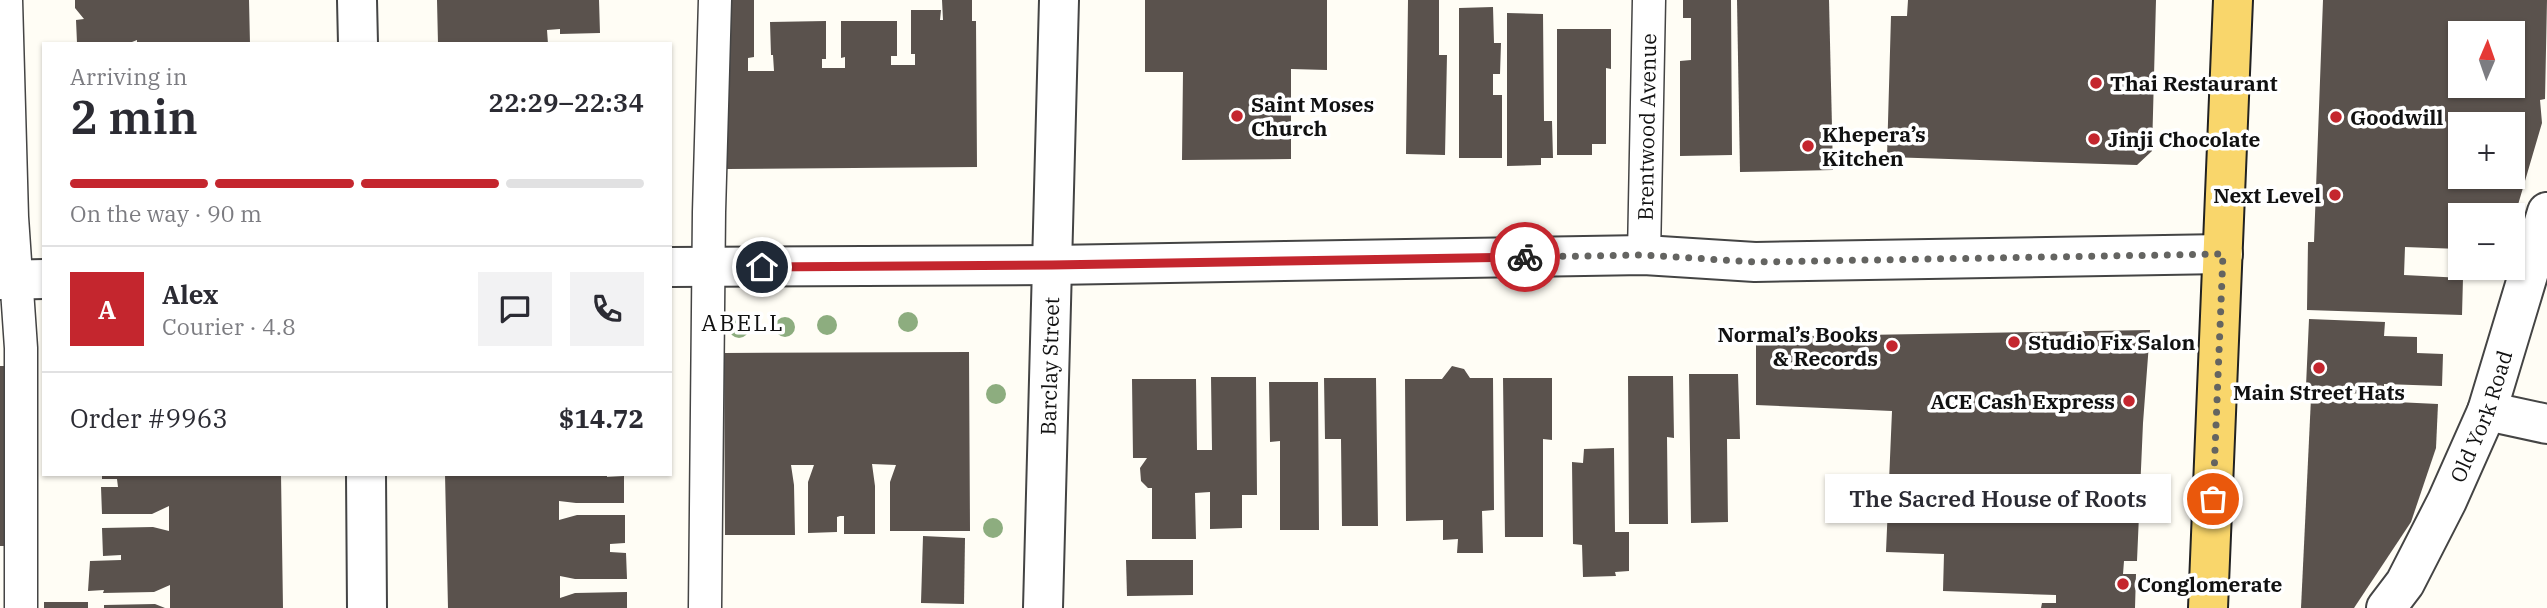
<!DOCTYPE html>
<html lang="en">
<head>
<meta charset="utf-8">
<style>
	:root { --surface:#fff; --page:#f2f2f3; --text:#2b2b33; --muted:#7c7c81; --line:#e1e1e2; --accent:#c4262e }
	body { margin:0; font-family:"IBM Plex Serif",serif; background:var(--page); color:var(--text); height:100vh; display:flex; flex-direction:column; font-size:26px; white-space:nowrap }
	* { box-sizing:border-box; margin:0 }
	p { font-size:23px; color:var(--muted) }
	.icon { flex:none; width:38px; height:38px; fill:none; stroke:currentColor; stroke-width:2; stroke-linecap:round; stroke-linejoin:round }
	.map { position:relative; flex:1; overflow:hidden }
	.drawer { position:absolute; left:42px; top:42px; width:630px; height:434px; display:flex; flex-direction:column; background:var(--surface); border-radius:0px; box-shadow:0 2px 5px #0004 }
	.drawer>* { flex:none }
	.needle { width:46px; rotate:2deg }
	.fabs { position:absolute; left:2448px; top:21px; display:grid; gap:14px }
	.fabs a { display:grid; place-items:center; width:77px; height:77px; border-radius:0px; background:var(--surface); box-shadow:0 2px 5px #0004; font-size:35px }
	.pin { position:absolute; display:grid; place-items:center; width:60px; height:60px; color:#fff; margin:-30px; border:4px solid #fff; border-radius:50%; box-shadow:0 2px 7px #0007 }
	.courier { position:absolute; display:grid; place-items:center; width:70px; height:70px; margin:-35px; border:5px solid #c4262e; border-radius:50%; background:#fff; color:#222; box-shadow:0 2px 9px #0007 }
	.bubble { position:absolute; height:49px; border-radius:0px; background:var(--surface); box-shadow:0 2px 5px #0004; font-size:23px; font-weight:600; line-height:49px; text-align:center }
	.head em { font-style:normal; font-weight:600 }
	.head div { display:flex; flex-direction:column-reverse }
	.head { display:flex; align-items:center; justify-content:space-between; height:119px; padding:0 28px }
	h1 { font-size:46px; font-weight:600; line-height:52px }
	.bar { display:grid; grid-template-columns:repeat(4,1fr); gap:10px 7px; align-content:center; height:84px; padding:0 28px }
	.bar i { height:9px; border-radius:5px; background:var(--line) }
	.bar .current { background:var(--accent) }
	.bar p { grid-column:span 4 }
	.line { display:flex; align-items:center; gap:18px; padding:0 28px; border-top:2px solid var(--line) }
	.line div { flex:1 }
	.round { display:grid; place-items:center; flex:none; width:74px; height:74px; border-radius:0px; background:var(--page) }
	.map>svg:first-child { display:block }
	.building { fill:#5a524d; fill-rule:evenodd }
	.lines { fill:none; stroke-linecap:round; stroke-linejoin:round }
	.service-casing { stroke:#444; stroke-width:35 }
	.minor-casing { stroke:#444; stroke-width:42 }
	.tertiary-casing { stroke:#444; stroke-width:42 }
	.primary-casing { stroke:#222; stroke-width:42 }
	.service { stroke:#fff; stroke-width:32 }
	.minor { stroke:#fff; stroke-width:38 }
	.tertiary { stroke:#fff; stroke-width:38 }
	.primary { stroke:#f9d66b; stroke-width:38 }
	.tree { fill:#8dad7f }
	.done { stroke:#646461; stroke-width:7; stroke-dasharray:0 12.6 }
	.route { stroke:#c4262e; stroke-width:9 }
	.poi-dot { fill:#c4262e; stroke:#fff; stroke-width:2.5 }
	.labels { text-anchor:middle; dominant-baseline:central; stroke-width:7; stroke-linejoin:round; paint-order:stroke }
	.poi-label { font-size:21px; font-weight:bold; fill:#111; stroke:#fff; text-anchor:start }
	.street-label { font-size:21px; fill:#111; stroke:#fff }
	.neighbourhood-label { font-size:23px; letter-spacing:2px; fill:#111; stroke:#fff }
</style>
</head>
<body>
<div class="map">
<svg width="2547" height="608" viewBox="0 0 2547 608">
	<rect width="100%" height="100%" fill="#fffdf5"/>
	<g class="building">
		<polygon points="75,0 249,0 250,44 137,44 137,40 127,44 77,43 76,20 84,19 75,8"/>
		<polygon points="437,0 599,0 600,33 560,34 560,29 547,30 548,44 438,44"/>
		<polygon points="726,0 754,0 754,57 748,58 748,71 774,71 773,55 771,55 770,22 826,21 826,59 822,59 822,68 845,68 845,57 841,58 841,21 897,21 897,56 891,56 891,65 915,65 915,54 911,54 911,10 941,10 940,20 943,20 942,0 972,0 972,21 976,21 977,167 727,169"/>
		<polygon points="1145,0 1327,0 1327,70 1291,69 1291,159 1182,160 1183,72 1145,72"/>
		<polygon points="1408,0 1439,0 1439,55 1447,55 1445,155 1406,154"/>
		<polygon points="1683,0 1731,0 1732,155 1680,156 1680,61 1691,60 1691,18 1683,18"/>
		<polygon points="1737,0 1829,0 1833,170 1740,172"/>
		<polygon points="1908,0 2156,0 2152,151 2137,165 1887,157 1891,16 1907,16"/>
		<path d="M2323,0h224l-2,99 -5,1 2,23 -27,92h-55v34l-55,-2 -1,28 59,3 -1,37 -155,-5 1,-68h6zM2460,33h53v53h-53zM2460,124h53v53h-53z"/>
		<polygon points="1493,7 1494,43 1501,43 1500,74 1493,74 1493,95 1502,95 1502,158 1459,158 1459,8"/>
		<polygon points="1507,13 1543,14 1544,121 1552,121 1553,158 1541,158 1541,165 1507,166"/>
		<polygon points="1557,29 1611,29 1611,69 1606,68 1606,144 1592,144 1592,155 1557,155"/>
		<polygon points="2309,319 2385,322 2384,336 2417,337 2417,353 2443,354 2442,386 2384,384 2384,394 2331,393 2331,387 2306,386"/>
		<polygon points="2150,330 2143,423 2137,561 2124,561 2123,574 2136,574 2135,608 2041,608 2042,603 2056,603 2056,595 1943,591 1944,554 1886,552 1892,411 1756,405 1756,337"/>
		<polygon points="969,352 970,531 890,531 890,482 896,465 872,464 875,486 875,534 844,534 844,516 840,516 837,517 837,532 808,533 808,482 814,465 791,465 794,485 795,535 725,535 724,353"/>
		<polygon points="0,366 6,366 8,546 0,546"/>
		<polygon points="1452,366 1464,369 1470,378 1493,378 1494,510 1482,511 1483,553 1457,553 1458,539 1443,540 1443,520 1406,521 1405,379 1442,379"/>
		<polygon points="1689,374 1738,374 1740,439 1727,439 1728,522 1691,523"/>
		<polygon points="1628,376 1673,376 1674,438 1667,437 1668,524 1629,524"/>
		<polygon points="1211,377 1256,377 1257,495 1242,495 1242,528 1210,529 1210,492 1195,493 1196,539 1152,539 1152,488 1148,488 1141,481 1140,468 1147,458 1133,458 1132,379 1196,379 1197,450 1212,450"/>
		<polygon points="1324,378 1376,378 1378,526 1342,526 1341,439 1325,439"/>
		<polygon points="1503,378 1552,378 1552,440 1543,439 1543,537 1505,537"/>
		<polygon points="1269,382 1318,382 1319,530 1280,530 1280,441 1270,442"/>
		<polygon points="2311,398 2438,404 2436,448 2411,522 2354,608 2301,608"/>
		<polygon points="1614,448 1615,532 1629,532 1629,571 1615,572 1616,576 1583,577 1582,545 1573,544 1572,462 1583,463 1584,449"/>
		<polygon points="102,474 281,474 283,608 170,608 170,585 154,592 103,593 104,590 88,591 90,561 121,560 121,555 103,556 102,528 153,527 169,531 169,506 152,514 102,514 101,487 118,487 117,479 102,479"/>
		<polygon points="445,474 607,474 607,477 624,476 624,503 576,503 559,501 559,520 577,515 625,515 625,543 610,544 610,552 626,553 627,579 575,579 560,576 560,598 575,593 627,592 627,608 448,608"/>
		<polygon points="923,536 965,538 964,604 921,603"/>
		<polygon points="1126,560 1193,560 1193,595 1127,596"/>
		<rect x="44" y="602" width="44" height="6"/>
		<polygon points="155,604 165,608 104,608 104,605"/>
	</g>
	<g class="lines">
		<g class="service-casing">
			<g id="service">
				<polyline points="6,0 12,217 21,348 21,608"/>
				<path id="s1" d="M1644,255l5,-255"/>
				<polyline points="705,608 709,212 715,0"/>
			</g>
		</g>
		<g class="minor-casing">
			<g id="minor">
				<polyline points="357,0 358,44"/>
				<polyline points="670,267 1052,265 1644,255 1755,262 2223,254"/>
				<polyline points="0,280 44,279"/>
				<polyline points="2487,411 2547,424"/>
				<polyline points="366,474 367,608"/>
				<path id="s2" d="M2386,608l19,-25 42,-82 40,-90 60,-199"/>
			</g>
		</g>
		<g class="tertiary-casing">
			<g id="tertiary">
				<path id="s3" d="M1043,608l16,-608"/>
			</g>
		</g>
		<g class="primary-casing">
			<polyline id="primary" points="2208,608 2233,0"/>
		</g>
		<use href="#service" class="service"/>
		<use href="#minor" class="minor"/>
		<use href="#tertiary" class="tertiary"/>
		<use href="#primary" class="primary"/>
	</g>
	<g class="tree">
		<circle cx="908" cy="322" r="10"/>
		<circle cx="827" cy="325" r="10"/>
		<circle cx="785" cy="327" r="10"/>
		<circle cx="739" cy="328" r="10"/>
		<circle cx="996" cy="394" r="10"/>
		<circle cx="993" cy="528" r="10"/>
	</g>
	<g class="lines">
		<polyline class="done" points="1525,257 1644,255 1755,262 2223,254 2213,499"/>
		<polyline class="route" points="762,267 1052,265 1525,257"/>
	</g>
	<g class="poi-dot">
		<circle cx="2096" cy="83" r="7"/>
		<circle cx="1237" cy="116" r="7"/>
		<circle cx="2336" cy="117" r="7"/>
		<circle cx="2094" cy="139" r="7"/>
		<circle cx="1808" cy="146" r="7"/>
		<circle cx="2335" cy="195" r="7"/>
		<circle cx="2014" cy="342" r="7"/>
		<circle cx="1892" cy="346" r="7"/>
		<circle cx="2319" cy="368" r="7"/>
		<circle cx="2129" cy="401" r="7"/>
		<circle cx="2123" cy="584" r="7"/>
	</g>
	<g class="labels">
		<g class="poi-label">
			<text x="2110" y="83">Thai Restaurant</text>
			<text x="1251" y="104">Saint Moses<tspan x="1251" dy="24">Church</tspan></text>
			<text x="2350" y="117">Goodwill</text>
			<text x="1822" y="134">Khepera’s<tspan x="1822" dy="24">Kitchen</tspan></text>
			<text x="2108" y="139">Jinji Chocolate</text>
			<text x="2321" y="195" text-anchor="end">Next Level</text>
			<text x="1878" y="334" text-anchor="end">Normal’s Books<tspan x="1878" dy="24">&amp; Records</tspan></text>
			<text x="2028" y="342">Studio Fix Salon</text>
			<text x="2319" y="392" text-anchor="middle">Main Street Hats</text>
			<text x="2115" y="401" text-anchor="end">ACE Cash Express</text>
			<text x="2137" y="584">Conglomerate</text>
		</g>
		<g class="street-label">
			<text stroke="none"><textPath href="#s1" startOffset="128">Brentwood Avenue</textPath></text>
			<text stroke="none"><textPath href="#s3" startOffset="242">Barclay Street</textPath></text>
			<text stroke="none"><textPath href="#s2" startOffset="215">Old York Road</textPath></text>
		</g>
		<g class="neighbourhood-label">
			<text x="743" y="322">ABELL</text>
		</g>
	</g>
</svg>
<div class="fabs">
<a><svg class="needle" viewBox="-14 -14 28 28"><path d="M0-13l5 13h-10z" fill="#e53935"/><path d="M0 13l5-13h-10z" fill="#7c7c81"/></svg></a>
<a>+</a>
<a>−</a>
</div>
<div class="pin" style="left:2213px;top:499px;background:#ea580c"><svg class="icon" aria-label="bag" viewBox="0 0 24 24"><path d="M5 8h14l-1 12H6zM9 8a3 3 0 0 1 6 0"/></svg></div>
<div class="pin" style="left:762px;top:267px;background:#1f2937"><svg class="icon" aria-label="home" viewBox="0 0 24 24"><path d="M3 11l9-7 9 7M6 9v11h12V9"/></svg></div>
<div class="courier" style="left:1525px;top:257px"><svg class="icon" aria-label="bike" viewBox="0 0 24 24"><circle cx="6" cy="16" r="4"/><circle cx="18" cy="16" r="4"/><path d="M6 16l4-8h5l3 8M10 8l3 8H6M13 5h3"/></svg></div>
<div class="bubble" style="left:1825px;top:474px;width:346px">The Sacred House of Roots</div>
<section class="drawer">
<div class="head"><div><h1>2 min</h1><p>Arriving in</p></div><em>22:29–22:34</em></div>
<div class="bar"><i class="current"></i><i class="current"></i><i class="current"></i><i></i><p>On the way · 90 m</p></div>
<div class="line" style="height:126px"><b class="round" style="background:var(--accent);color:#fff">A</b><div><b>Alex</b><p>Courier · 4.8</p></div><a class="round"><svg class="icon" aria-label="chat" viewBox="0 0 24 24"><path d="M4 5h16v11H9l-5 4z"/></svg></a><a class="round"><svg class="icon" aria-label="phone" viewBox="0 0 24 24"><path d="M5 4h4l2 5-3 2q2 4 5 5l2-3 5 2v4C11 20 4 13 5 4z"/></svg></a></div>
<div class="line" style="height:91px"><div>Order #9963</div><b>$14.72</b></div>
</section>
</div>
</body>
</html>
